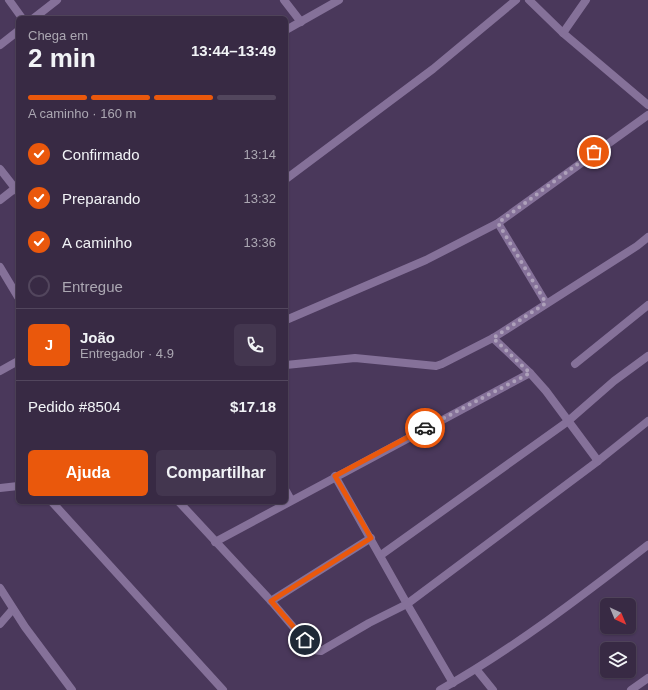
<!DOCTYPE html>
<html lang="pt">
<head>
<meta charset="utf-8">
<style>
	:root { --surface:#382a44; --page:#43364f; --text:#f1f3f6; --muted:#aba7b2; --line:#52465d; --accent:#ea580c }
	body { margin:0; font-family:Arial,sans-serif; background:var(--page); color:var(--text); height:100vh; display:flex; flex-direction:column; font-size:15px; white-space:nowrap }
	* { box-sizing:border-box; margin:0 }
	p { font-size:13px; color:var(--muted) }
	.icon { flex:none; width:22px; height:22px; fill:none; stroke:currentColor; stroke-width:2; stroke-linecap:round; stroke-linejoin:round }
	.map { position:relative; flex:1; overflow:hidden }
	.sheet { position:absolute; left:16px; top:16px; width:272px; height:488px; display:flex; flex-direction:column; background:var(--surface); border-radius:6px; box-shadow:0 1px 3px #0004,0 0 0 1px var(--line) }
	.sheet>* { flex:none }
	.needle { width:26px; rotate:136deg }
	.fabs { position:absolute; left:600px; top:598px; display:grid; gap:8px }
	.fabs a { display:grid; place-items:center; width:36px; height:36px; border-radius:6px; background:var(--surface); box-shadow:0 1px 3px #0004,0 0 0 1px var(--line); font-size:20px }
	.pin { position:absolute; display:grid; place-items:center; width:34px; height:34px; color:#fff; margin:-17px; border:2px solid #fff; border-radius:50%; box-shadow:0 1px 4px #0007 }
	.courier { position:absolute; display:grid; place-items:center; width:40px; height:40px; margin:-20px; border:3px solid #ea580c; border-radius:50%; background:#fff; color:#222; box-shadow:0 1px 5px #0007 }
	.overview em { font-style:normal; font-weight:800 }
	.overview div { display:flex; flex-direction:column-reverse }
	.overview { display:flex; align-items:center; justify-content:space-between; height:68px; padding:0 12px }
	h1 { font-size:26px; font-weight:800; line-height:30px }
	.bar { display:grid; grid-template-columns:repeat(4,1fr); gap:6px 4px; align-content:center; height:48px; padding:0 12px }
	.bar i { height:5px; border-radius:3px; background:var(--line) }
	.bar .active { background:var(--accent) }
	.bar p { grid-column:span 4 }
	.line { display:flex; align-items:center; gap:10px; padding:0 12px; border-top:1px solid var(--line) }
	.line div { flex:1 }
	.round { display:grid; place-items:center; flex:none; width:42px; height:42px; border-radius:6px; background:var(--page) }
	ol { padding:0 12px; list-style:none }
	li { display:flex; align-items:center; gap:12px; height:44px }
	li p { margin-inline-start:auto }
	li .icon { padding:4px; border-radius:50%; background:var(--accent); color:#fff; stroke-width:4 }
	li:last-child { color:var(--muted) }
	li i { width:22px; height:22px; border:2px solid var(--line); border-radius:50% }
	.primary-button { display:flex; gap:8px; margin-top:auto; padding:8px 12px }
	.primary-button a { flex:1; height:46px; border-radius:6px; background:var(--accent); color:#fff; font-size:16px; font-weight:800; line-height:46px; text-align:center }
	.primary-button a+a { background:var(--page); color:var(--text) }
	.map>svg:first-child { display:block }
	.lines { fill:none; stroke-linecap:round; stroke-linejoin:round }
	.minor { stroke:#857199; stroke-width:8 }
	.done { stroke:#ada0ba; stroke-width:4; stroke-dasharray:0 7.2 }
	.route { stroke:#ea580c; stroke-width:5 }
</style>
</head>
<body>
<div class="map">
<svg width="648" height="690" viewBox="0 0 648 690">
	<rect width="100%" height="100%" fill="#4a385b"/>
	<g class="lines">
		<g class="minor">
			<polyline points="9,0 22,18"/>
			<polyline points="284,0 301,22"/>
			<polyline points="529,0 563,33 648,105"/>
			<polyline points="34,18 57,0"/>
			<polyline points="286,30 339,0"/>
			<polyline points="563,33 586,0"/>
			<polyline points="0,45 18,31"/>
			<polyline points="0,169 18,192"/>
			<polyline points="286,179 433,69 516,0"/>
			<polyline points="0,200 18,186"/>
			<polyline points="498,223 546,303"/>
			<polyline points="0,267 18,297"/>
			<polyline points="286,320 426,260 498,223 648,115"/>
			<polyline points="493,338 530,373"/>
			<polyline points="575,364 648,305"/>
			<polyline points="286,365 355,358 436,366 442,364 493,338 637,246 648,237"/>
			<polyline points="0,371 18,361"/>
			<polyline points="335,476 407,604 453,683"/>
			<polyline points="0,488 18,486"/>
			<polyline points="286,491 291,500"/>
			<polyline points="52,502 223,690"/>
			<polyline points="179,502 271,601 313,650 321,651 369,623 407,604 598,461 648,421"/>
			<polyline points="215,542 530,373 546,391 598,461"/>
			<polyline points="381,555 567,422 614,381 648,356"/>
			<polyline points="0,588 25,627 72,690"/>
			<polyline points="271,601 371,538"/>
			<polyline points="0,624 13,609"/>
			<polyline points="476,669 493,690"/>
			<path d="M440,690c73,-41 142,-94 208,-145"/>
			<polyline points="631,690 648,678"/>
		</g>
	</g>
	<g class="lines">
		<polyline class="done" points="425,428 530,373 493,338 546,303 498,223 594,152"/>
		<polyline class="route" points="305,640 271,601 371,538 335,476 425,428"/>
	</g>
</svg>
<div class="fabs">
<a><svg class="needle" viewBox="-14 -14 28 28"><path d="M0-13l5 13h-10z" fill="#e53935"/><path d="M0 13l5-13h-10z" fill="#aba7b2"/></svg></a>
<a><svg class="icon" aria-label="layers" viewBox="0 0 24 24"><path d="M12 4l9 5-9 5-9-5zM3 14l9 5 9-5"/></svg></a>
</div>
<div class="pin" style="left:594px;top:152px;background:#ea580c"><svg class="icon" aria-label="bag" viewBox="0 0 24 24"><path d="M5 8h14l-1 12H6zM9 8a3 3 0 0 1 6 0"/></svg></div>
<div class="pin" style="left:305px;top:640px;background:#1f2937"><svg class="icon" aria-label="home" viewBox="0 0 24 24"><path d="M3 11l9-7 9 7M6 9v11h12V9"/></svg></div>
<div class="courier" style="left:425px;top:428px"><svg class="icon" aria-label="car" viewBox="0 0 24 24"><path d="M5 17H2v-5l4-1 3-4h7l3 4 3 1v5h-3M9 17h6M6 11h13"/><circle cx="7" cy="17" r="2"/><circle cx="17" cy="17" r="2"/></svg></div>
<section class="sheet">
<div class="overview"><div><h1>2 min</h1><p>Chega em</p></div><em>13:44–13:49</em></div>
<div class="bar"><i class="active"></i><i class="active"></i><i class="active"></i><i></i><p>A caminho · 160 m</p></div>
<ol>
<li><svg class="icon" aria-label="check" viewBox="0 0 24 24"><path d="M5 12l5 5 9-10"/></svg>Confirmado<p>13:14</p></li>
<li><svg class="icon" aria-label="check" viewBox="0 0 24 24"><path d="M5 12l5 5 9-10"/></svg>Preparando<p>13:32</p></li>
<li><svg class="icon" aria-label="check" viewBox="0 0 24 24"><path d="M5 12l5 5 9-10"/></svg>A caminho<p>13:36</p></li>
<li><i></i>Entregue</li>
</ol>
<div class="line" style="height:72px"><b class="round" style="background:var(--accent);color:#fff">J</b><div><b>João</b><p>Entregador · 4.9</p></div><a class="round"><svg class="icon" aria-label="phone" viewBox="0 0 24 24"><path d="M5 4h4l2 5-3 2q2 4 5 5l2-3 5 2v4C11 20 4 13 5 4z"/></svg></a></div>
<div class="line" style="height:52px"><div>Pedido #8504</div><b>$17.18</b></div>
<div class="primary-button"><a>Ajuda</a><a>Compartilhar</a></div>
</section>
</div>
</body>
</html>
